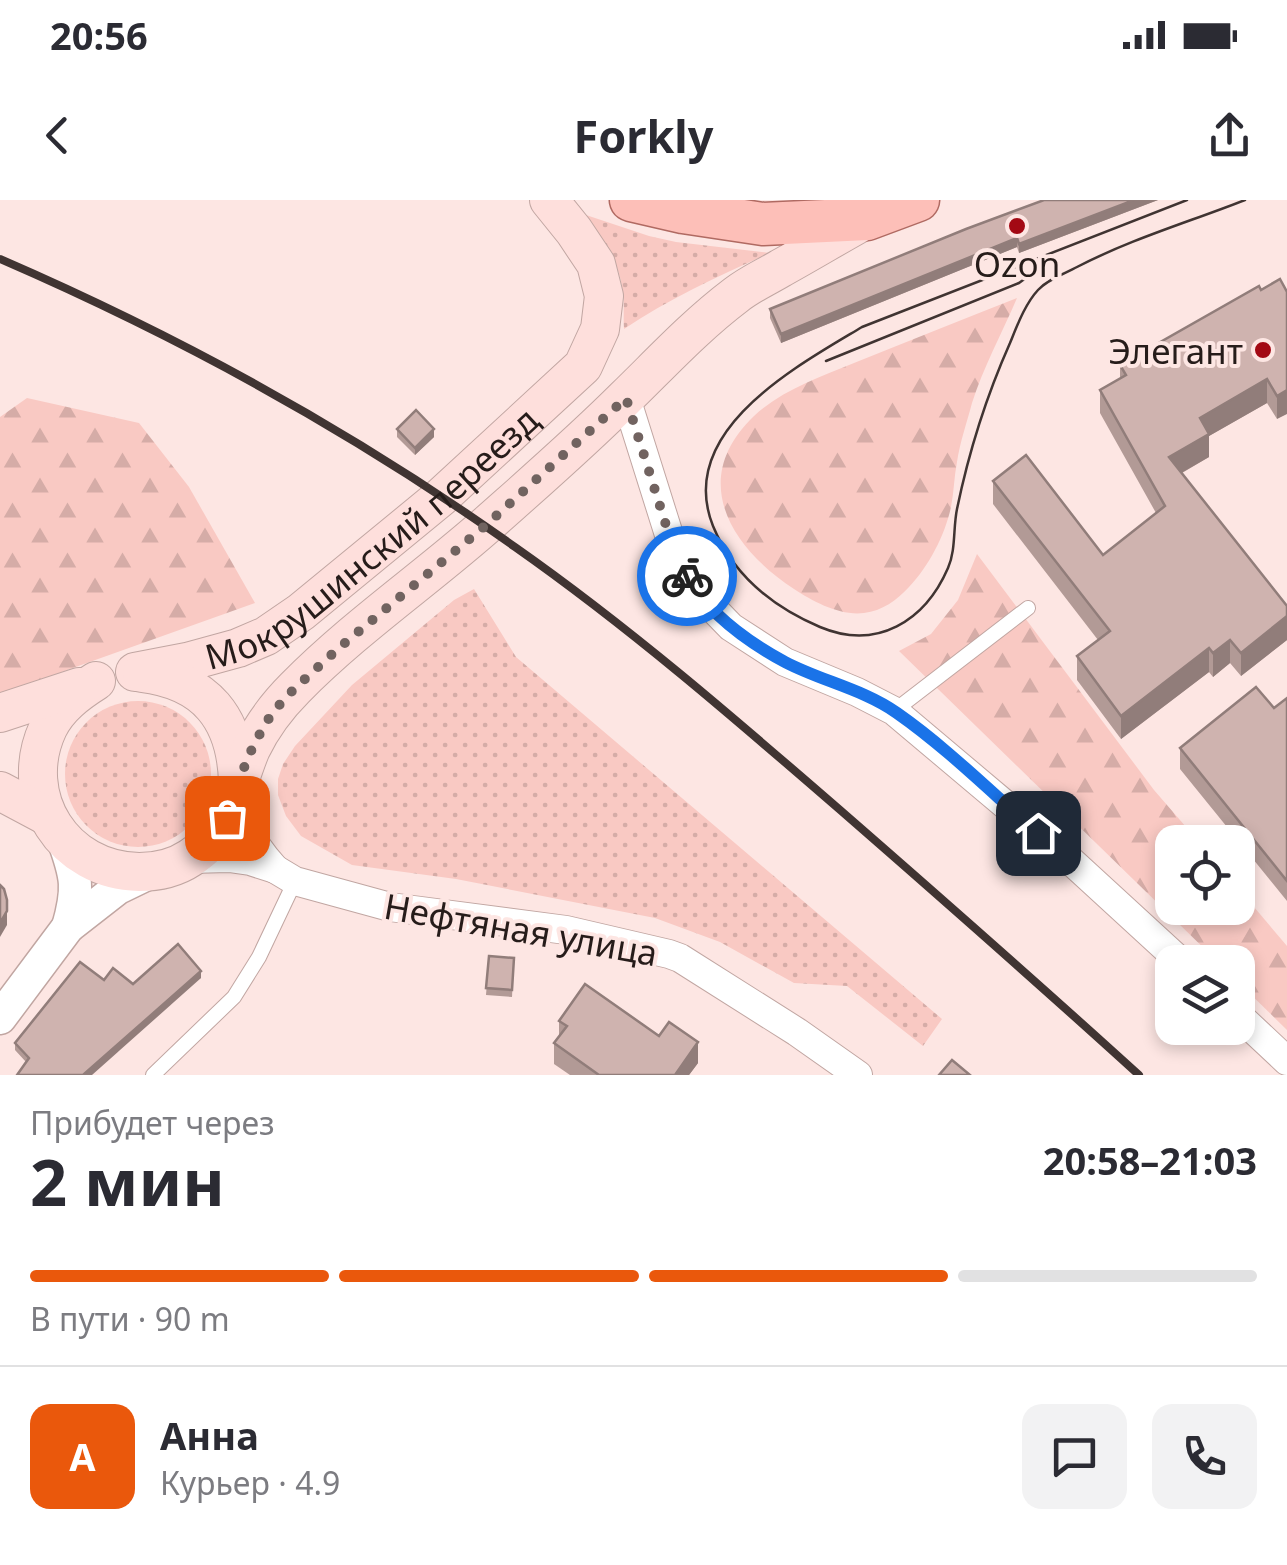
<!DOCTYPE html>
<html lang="ru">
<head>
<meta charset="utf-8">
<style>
	:root { --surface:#fff; --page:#f2f2f3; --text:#2b2b33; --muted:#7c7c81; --line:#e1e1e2; --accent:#ea580c }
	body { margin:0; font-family:"Noto Sans",sans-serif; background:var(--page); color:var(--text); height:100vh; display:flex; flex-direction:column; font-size:38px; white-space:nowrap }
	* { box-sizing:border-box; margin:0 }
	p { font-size:32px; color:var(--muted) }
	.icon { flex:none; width:55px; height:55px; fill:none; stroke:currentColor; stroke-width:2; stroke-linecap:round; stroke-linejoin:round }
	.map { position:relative; height:875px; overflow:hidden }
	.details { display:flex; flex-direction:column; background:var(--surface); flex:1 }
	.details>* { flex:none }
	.controls { position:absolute; left:1155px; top:625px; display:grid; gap:20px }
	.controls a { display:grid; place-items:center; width:100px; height:100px; border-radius:20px; background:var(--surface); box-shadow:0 5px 15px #0003; font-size:50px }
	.pin { position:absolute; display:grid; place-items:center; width:85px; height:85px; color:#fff; margin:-42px; border-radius:20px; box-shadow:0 5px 15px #0006 }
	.courier { position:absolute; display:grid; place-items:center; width:100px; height:100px; margin:-50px; border:8px solid #1a73e8; border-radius:50%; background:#fff; color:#222; box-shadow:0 2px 12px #0007 }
	.summary em { font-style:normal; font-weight:700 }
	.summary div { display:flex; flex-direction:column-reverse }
	.summary { display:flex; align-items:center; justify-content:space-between; height:170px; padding:0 30px }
	h1 { font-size:65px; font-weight:700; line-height:75px }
	.bar { display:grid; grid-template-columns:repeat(4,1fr); gap:15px 10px; align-content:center; height:120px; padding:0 30px }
	.bar i { height:12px; border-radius:8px; background:var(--line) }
	.bar .on { background:var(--accent) }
	.bar p { grid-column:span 4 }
	.line { display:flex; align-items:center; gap:25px; padding:0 30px; border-top:2px solid var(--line) }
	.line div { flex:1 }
	.round { display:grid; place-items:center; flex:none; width:105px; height:105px; border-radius:20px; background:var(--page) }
	.status { display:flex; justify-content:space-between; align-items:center; height:70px; padding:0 50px; background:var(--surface); direction:ltr }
	.status svg { height:28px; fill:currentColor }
	header { display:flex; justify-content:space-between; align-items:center; height:130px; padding:0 30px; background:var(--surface); font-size:45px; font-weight:700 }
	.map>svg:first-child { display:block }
	.grass { fill:url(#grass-dots) }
	.forest { fill:url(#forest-firs) }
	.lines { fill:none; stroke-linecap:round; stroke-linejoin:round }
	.service-casing { stroke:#c1a6a2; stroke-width:16 }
	.minor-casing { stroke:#c1a6a2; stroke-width:30 }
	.tertiary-casing { stroke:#c1a6a2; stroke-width:35 }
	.secondary-casing { stroke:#c1a6a2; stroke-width:40 }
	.primary-casing { stroke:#b06a62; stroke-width:45 }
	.service { stroke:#fff; stroke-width:14 }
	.minor { stroke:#fff; stroke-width:28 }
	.tertiary { stroke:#fff; stroke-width:32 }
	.secondary { stroke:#fedfdc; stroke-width:38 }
	.primary { stroke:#fdbfb8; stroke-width:42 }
	.tram { stroke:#403432; stroke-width:2.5 }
	.rail { stroke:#403432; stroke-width:8 }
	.wall { fill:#b29a96 }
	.shaded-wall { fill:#917d7a }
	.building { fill:#cfb3af; stroke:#917d7a; stroke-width:2.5 }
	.done { stroke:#716360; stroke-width:10; stroke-dasharray:0 18 }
	.route { stroke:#1a73e8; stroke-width:12 }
	.poi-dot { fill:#a30914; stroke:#fde6e3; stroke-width:4 }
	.labels { text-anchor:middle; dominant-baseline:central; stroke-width:8; stroke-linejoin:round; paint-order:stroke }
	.poi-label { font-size:35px; fill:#261c1a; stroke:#fde6e3 }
	.street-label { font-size:35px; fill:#261c1a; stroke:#fde6e3 }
</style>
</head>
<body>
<div class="status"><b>20:56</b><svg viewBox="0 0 49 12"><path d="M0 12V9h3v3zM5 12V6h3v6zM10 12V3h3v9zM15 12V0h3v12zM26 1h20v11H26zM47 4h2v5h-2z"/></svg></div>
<header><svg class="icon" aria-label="back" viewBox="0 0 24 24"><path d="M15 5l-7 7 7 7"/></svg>Forkly<svg class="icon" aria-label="share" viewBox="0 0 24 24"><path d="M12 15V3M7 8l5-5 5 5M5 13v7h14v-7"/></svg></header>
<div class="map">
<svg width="1287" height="875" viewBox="0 0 1287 875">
	<defs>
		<pattern id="grass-dots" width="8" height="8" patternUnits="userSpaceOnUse" patternTransform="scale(2.5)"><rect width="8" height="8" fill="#f9c9c3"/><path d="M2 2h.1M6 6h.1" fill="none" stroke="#d5aca7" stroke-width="1.8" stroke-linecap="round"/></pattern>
		<pattern id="forest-firs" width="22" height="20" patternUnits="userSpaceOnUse" patternTransform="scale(2.5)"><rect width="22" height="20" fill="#f9c9c3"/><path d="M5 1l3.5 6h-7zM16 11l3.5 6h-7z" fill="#d5aca7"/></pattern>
	</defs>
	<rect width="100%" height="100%" fill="#fde6e3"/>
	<g class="grass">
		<path d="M583,14l66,22 27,6 94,11c-50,22 -100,45 -146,76 -1,-14 1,-29 -2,-42 -4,-28 -22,-52 -39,-73z"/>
		<polygon points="474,389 516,457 942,819 923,846 847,786 794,783 720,742 655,718 456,679 352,665 301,636 286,616 278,595 278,579 283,564 295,546 352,485 454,400"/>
		<circle cx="138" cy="574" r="73"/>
	</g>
	<g class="forest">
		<path d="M1017,98c-15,35 -34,70 -45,105 -5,19 -12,39 -15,59 -3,15 -3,30 -6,45 -6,28 -22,59 -42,80 -12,13 -27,24 -45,26 -24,3 -50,-11 -70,-24 -64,-42 -106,-110 -40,-173 28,-26 66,-39 100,-53 54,-22 108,-43 163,-65z"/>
		<polygon points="27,198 139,223 189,287 255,403 0,494 0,217"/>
		<polygon points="977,354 1154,590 1199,642 1172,642 1172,708 1238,708 1238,688 1287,746 1287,830 1238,782 1238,762 1218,762 899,451 931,434 958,400"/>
	</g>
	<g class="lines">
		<g class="service-casing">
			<g id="service">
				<polyline points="894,511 1028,408"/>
				<polyline points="153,875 234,797 259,757 295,681"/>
			</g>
		</g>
		<g class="minor-casing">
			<g id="minor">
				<polyline points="626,198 676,357 696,391 731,427 785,462 857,492 894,511 1059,650 1181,762"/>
				<path d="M233,603c11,26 23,45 42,66"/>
				<polyline points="189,659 229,658 250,661 275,669 295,681 390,707 566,730 669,754 680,758 797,832 858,875"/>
				<polyline points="1238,815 1287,861"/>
			</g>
		</g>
		<g class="tertiary-casing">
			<g id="tertiary">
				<path d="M63,639c14,38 16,50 5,88"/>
				<polyline points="0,818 68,727 118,688 151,672"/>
			</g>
		</g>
		<g class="secondary-casing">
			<g id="secondary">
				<path id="s1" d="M135,472l52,-10 51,-14 28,-12 35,-24 140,-115 142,-131 17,-37 4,-33 -8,-32 -22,-33 -25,-31"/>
				<path d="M142,473c64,8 94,45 96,109"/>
				<path d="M96,481c-19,12 -38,26 -48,47 -32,69 16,143 91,144 18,0 36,-4 51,-14 40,-24 44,-69 61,-109 11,-23 26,-43 44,-61 60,-61 132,-110 196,-167 45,-40 91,-80 134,-123 36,-35 70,-72 111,-103 14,-11 30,-18 45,-27 29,-16 57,-33 86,-49"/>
				<polyline points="0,513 79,487"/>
				<polyline points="0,591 47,616"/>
			</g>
		</g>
		<g class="primary-casing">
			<polyline id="primary" points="631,0 683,12 763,24 867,19 918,0"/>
		</g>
		<use href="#service" class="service"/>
		<use href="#minor" class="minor"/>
		<use href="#tertiary" class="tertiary"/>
		<use href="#secondary" class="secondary"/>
		<use href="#primary" class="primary"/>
		<g class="tram">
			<path d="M1187,0l-325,127c-65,39 -187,104 -149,199 20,49 60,81 107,101 57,24 105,-6 128,-59 8,-18 5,-40 9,-59 12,-58 29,-112 53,-166 7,-17 15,-39 28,-53 10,-11 26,-16 39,-23 54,-28 112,-45 168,-67"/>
			<polyline points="826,161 1019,83 1049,61"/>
		</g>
		<path class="rail" d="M0,59c180,78 355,174 515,288 114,80 219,171 324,262 101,88 201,176 300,266"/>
	</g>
	<g class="wall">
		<polygon points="1044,0 1158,0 1019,53 1017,47 781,143 770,118 770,109"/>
		<polygon points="1280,79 1277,219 1267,203 1209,236 1209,257 1182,273 1287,406 1287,440 1241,476 1230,463 1213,477 1209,472 1121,539 1077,480 1077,456 1098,440 993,304 993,281 1103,355 1156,313 1100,213 1100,190 1120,178 1120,165"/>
		<polygon points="397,229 434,237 415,255 397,237"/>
		<polygon points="1287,498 1287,701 1180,569 1180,548 1274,508"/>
		<polygon points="489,756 514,758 512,797 486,795"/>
		<polygon points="201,778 26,862 15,850 15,843 104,780 133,784"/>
		<polygon points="559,821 698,863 689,875 570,875 554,864 554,843 559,836"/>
	</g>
	<g class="shaded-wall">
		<polygon points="1134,0 1158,0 1019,53 1019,44"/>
		<polygon points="1017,38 1017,47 781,143 781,134"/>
		<polygon points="1267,179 1267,203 1209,236 1209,257 1169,280 1169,257 1200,218"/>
		<polygon points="1287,190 1287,214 1277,219 1277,196"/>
		<polygon points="434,229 434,237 415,255 415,248"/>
		<polygon points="1287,416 1287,440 1241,476 1241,453"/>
		<polygon points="1230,440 1230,463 1213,477 1213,453"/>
		<polygon points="1209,448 1209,472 1121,539 1121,516"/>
		<polygon points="7,700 7,725 0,737 0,723"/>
		<polygon points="201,771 201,778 92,875 83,875"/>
		<polygon points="698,842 698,863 689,875 675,875"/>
	</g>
	<g class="building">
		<polygon points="1044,0 1134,0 1019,44 1017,38 781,134 770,109 966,29"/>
		<polygon points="1280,79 1287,92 1287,190 1277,196 1267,179 1200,218 1209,234 1169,257 1287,406 1287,416 1241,453 1230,440 1213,453 1209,448 1121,516 1077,456 1110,431 993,281 1026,255 1103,355 1165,306 1100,190 1126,175 1120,165 1259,86 1261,90"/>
		<polygon points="416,210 434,229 415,248 397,229"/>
		<polygon points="1256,487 1274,508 1287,498 1287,681 1180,548"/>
		<polygon points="0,685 4,689 7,700 7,711 0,723"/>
		<polygon points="178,744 201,771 83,875 17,875 29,858 15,843 80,762 104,780 113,768 133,784"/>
		<polygon points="489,756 514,758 512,790 486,788"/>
		<polygon points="585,784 659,836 669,822 698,842 675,875 599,875 554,843 567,826 559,821"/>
		<polygon points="952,860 970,875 939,875"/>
	</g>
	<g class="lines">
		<polyline class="done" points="227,618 233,603 238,582 254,544 272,513 294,489 340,447 485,326 626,198 676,357 687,376"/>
		<path class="route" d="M687,376c21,37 61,66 98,86 36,19 78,27 112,51 50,35 95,80 141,120"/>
	</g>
	<g class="poi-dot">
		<circle cx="1017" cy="26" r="10"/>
		<circle cx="1263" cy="150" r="10"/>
	</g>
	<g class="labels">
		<g class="poi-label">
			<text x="1017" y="63">Ozon</text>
			<text x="1243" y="150" text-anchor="end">Элегант</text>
		</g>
		<g class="street-label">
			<text stroke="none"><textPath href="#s1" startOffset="278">Мокрушинский переезд</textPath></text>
			<text transform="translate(521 729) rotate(10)">Нефтяная улица</text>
		</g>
	</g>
</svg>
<div class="controls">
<a><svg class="icon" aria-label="locate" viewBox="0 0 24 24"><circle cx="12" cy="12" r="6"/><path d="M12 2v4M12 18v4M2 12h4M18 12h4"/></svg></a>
<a><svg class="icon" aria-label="layers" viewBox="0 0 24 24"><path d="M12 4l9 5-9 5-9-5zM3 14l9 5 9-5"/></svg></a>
</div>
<div class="pin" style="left:227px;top:618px;background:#ea580c"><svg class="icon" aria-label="bag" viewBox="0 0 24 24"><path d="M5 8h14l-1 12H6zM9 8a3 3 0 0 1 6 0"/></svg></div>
<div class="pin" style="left:1038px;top:633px;background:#1f2937"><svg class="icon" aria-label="home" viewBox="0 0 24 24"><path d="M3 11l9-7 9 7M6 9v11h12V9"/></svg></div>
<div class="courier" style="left:687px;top:376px"><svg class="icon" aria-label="bike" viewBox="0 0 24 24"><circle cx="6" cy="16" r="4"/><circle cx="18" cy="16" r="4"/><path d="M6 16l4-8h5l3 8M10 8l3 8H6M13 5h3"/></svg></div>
</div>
<section class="details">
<div class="summary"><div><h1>2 мин</h1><p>Прибудет через</p></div><em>20:58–21:03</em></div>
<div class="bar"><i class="on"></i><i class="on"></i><i class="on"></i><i></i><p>В пути · 90 m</p></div>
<div class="line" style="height:180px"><b class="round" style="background:var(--accent);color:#fff">А</b><div><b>Анна</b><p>Курьер · 4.9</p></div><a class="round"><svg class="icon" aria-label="chat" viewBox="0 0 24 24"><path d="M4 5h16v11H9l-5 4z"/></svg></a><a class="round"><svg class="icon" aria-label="phone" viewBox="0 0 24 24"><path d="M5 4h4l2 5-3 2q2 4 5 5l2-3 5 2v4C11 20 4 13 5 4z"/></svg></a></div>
</section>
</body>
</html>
